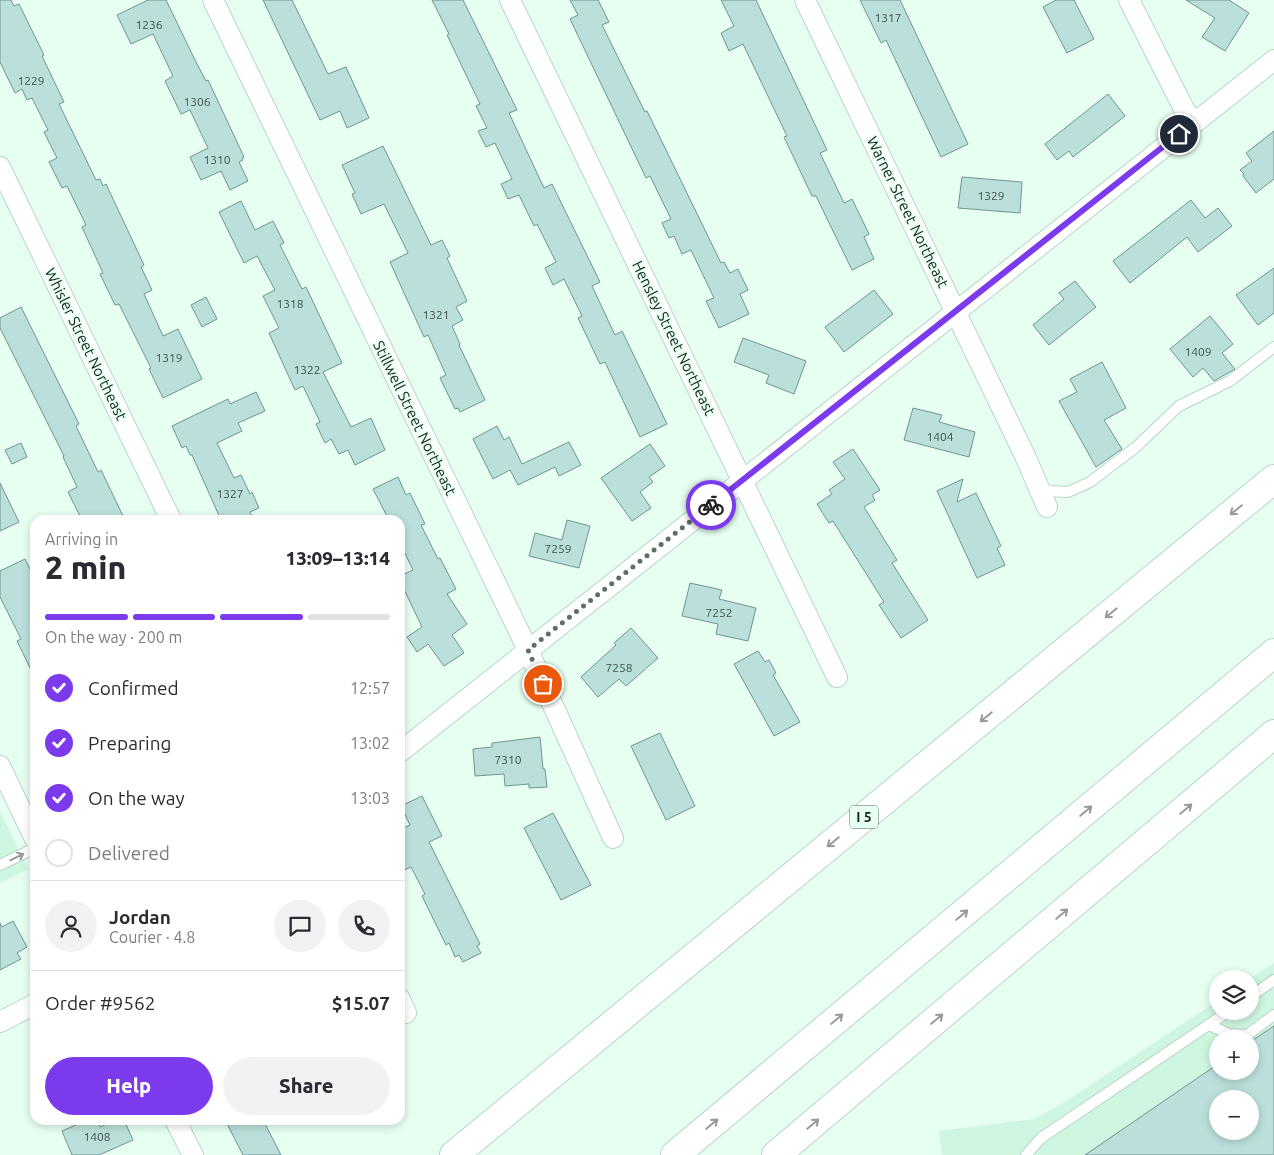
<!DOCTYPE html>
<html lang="en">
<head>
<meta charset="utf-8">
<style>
	:root { --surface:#fff; --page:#f2f2f3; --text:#2b2b33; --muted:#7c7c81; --line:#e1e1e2; --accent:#7c3aed }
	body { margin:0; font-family:Ubuntu,sans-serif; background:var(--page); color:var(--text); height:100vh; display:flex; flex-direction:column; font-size:19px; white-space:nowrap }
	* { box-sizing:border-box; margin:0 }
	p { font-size:16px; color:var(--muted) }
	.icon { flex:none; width:28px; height:28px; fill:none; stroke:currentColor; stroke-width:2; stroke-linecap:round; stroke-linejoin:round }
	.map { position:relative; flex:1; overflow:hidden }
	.details { position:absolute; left:30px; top:515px; width:375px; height:610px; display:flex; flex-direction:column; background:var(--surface); border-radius:15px; box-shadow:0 2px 8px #0003 }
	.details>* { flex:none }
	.buttons { position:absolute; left:1209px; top:970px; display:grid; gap:10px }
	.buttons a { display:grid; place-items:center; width:50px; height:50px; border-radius:50%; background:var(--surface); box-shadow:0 2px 8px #0003; font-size:25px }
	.pin { position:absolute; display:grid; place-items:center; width:42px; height:42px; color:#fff; margin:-21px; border:2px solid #fff; border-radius:50%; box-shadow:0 1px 5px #0007 }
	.courier { position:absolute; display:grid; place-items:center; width:50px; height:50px; margin:-25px; border:4px solid #7c3aed; border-radius:50%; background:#fff; color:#222; box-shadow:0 1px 6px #0007 }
	.summary em { font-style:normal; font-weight:800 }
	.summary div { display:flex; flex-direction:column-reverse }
	.summary { display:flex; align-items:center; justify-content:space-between; height:85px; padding:0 15px }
	h1 { font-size:32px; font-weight:800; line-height:38px }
	.bar { display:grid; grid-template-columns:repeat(4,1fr); gap:8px 5px; align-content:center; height:60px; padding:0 15px }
	.bar i { height:6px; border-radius:4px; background:var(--line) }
	.bar .current { background:var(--accent) }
	.bar p { grid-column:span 4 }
	.line { display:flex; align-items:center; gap:12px; padding:0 15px; border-top:1px solid var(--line) }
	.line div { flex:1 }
	.round { display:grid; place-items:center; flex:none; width:52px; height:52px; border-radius:26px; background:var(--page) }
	ol { padding:0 15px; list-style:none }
	li { display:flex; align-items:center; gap:15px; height:55px }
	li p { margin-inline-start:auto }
	li .icon { padding:5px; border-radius:50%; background:var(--accent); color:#fff; stroke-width:4 }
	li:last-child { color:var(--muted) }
	li i { width:28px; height:28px; border:2px solid var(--line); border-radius:50% }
	.cta { display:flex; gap:10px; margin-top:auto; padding:10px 15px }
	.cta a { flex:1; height:58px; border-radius:30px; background:var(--accent); color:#fff; font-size:20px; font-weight:800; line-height:58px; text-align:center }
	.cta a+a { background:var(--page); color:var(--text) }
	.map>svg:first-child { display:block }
	.built { fill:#cef6e0; fill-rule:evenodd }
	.building { fill:#bbe0db; stroke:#71948f; fill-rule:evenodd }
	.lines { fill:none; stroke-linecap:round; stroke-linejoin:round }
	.lane-casing { stroke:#b8d6c6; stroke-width:12 }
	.street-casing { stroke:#b8d6c6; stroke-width:22 }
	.highway-casing { stroke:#b8d6c6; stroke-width:30 }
	.lane { stroke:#fff; stroke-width:10 }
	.street { stroke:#fff; stroke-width:20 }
	.highway { stroke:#fff; stroke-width:28 }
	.oneway { stroke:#969b98 }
	.done { stroke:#5e6f66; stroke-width:5; stroke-dasharray:0 9 }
	.route { stroke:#7c3aed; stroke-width:6 }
	.labels { text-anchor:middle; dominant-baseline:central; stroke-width:4; stroke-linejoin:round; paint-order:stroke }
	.number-label { font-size:12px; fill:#3e514b }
	.shield { fill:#e6fff1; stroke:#54645b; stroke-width:1 }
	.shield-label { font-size:14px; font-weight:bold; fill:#15211b }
	.street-label { font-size:15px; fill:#15211b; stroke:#e6fff1 }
</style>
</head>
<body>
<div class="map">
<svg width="1274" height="1155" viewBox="0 0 1274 1155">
	<rect width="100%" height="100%" fill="#e6fff1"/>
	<g class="built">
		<polygon points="0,811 28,869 0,883"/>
		<path d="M1274,963v192h-332l-3,-24 95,-12 31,-17 152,-101 1,10h32v-32zM1218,1039h32v32h-32zM1218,1099h32v32h-32z"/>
	</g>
	<g class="building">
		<polygon points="0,0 11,0 14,6 19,4 44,55 42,56 64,102 59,104 96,180 100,179 103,186 106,184 144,265 141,267 152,290 144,294 163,336 178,329 202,379 163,398 149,369 151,368 119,304 115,305 100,274 103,273 82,227 86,225 67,186 62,188 49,162 57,158 44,132 48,130 32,98 27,100 22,89 15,93 0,62"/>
		<polygon points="148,0 166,0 195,60 206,81 208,80 244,157 242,158 243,160 239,162 248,181 230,190 221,171 201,180 190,157 208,148 190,110 181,114 165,81 173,76 153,34 131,44 117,15"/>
		<polygon points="263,0 292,0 328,74 346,67 369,118 347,128 340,111 320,120"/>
		<polygon points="432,0 463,0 517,110 509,113 544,188 552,184 600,282 592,286 615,335 622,331 667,424 640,437 605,362 600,364 578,318 582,316 564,279 553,285 545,268 556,262 537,224 534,226 519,195 508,199 501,184 512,179 495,143 486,147 478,131 487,128 476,106 480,104 447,35 449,34"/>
		<polygon points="570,0 598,0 609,22 602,25 645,112 647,111 721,263 724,262 730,273 738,269 748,290 740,294 749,314 719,328 706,301 714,298 691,250 682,254 674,236 669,238 662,223 671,219 650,176 646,178 570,19 578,15"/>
		<polygon points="721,0 756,0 827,150 820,153 844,203 852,199 869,234 864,237 874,259 852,270 816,196 812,196 784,137 787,136 743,44 729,51 721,33 734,26"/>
		<polygon points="860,0 900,0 968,144 941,157 886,40 881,43"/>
		<polygon points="1056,0 1074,0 1094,39 1067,53 1043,7"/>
		<polygon points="1186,0 1229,0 1249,13 1225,51 1202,37 1215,18"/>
		<polygon points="1108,94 1125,116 1073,157 1069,151 1057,160 1045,144"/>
		<polygon points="1274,131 1274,179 1256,193 1243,176 1244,174 1240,170 1252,161 1246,153"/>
		<polygon points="383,146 431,245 442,240 450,256 447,258 467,301 456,307 463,320 452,326 460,344 459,345 485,400 460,412 458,408 455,409 440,378 446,375 428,335 424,337 390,262 408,253 384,204 361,214 352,194 355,193 342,165"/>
		<polygon points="962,177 1022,182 1020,213 958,208"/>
		<polygon points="1191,200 1205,218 1218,208 1232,226 1198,252 1187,237 1130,283 1113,261"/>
		<polygon points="241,201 255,230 273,221 284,243 280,245 302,289 306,287 342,363 323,372 351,427 371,418 385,450 355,465 348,450 339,454 331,439 325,443 316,424 320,422 303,386 295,390 269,333 279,328 263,296 275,290 257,256 244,263 219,212"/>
		<polygon points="1274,268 1274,313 1258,325 1236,295"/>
		<polygon points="1075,281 1096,307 1049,345 1033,325 1064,299 1059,293"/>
		<polygon points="874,290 893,314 844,352 825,327"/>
		<polygon points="206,297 217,319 202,327 191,305"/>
		<polygon points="21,307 79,424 76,426 98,472 101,470 125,520 82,520 68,492 77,487 63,457 64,456 0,328 0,318"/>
		<polygon points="1210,316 1233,344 1222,353 1235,369 1214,381 1203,368 1193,377 1170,349"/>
		<polygon points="743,338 806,361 794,394 766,383 769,375 734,362"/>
		<polygon points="1102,362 1126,408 1104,420 1122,449 1096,467 1059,401 1077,392 1070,379"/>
		<polygon points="256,392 265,411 238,423 242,431 217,443 234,478 241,475 250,494 252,492 259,508 250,512 252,516 242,520 221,520 192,455 190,455 186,446 182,448 172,426 228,399 230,404"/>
		<polygon points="913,408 942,415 939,422 975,432 969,457 904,440"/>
		<polygon points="497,426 504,440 509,437 522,464 569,442 581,465 559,476 555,467 518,485 510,470 493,479 473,439"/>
		<polygon points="21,443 27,457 12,464 5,450"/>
		<polygon points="650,444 665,466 649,477 653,482 640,492 651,508 632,521 601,478"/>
		<polygon points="853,449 880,490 872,495 875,500 864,507 897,560 892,563 928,620 901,638 879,605 884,602 833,521 829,523 817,504 832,494 829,490 845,479 833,462"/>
		<polygon points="398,477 406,495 410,493 425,524 421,525 438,559 440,558 456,589 447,594 467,624 452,635 464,653 444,666 428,644 417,652 407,637 422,627 400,581 400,576 413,570 400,543 400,520 389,520 373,489"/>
		<polygon points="963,479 957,502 976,493 1001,546 997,548 1005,565 977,578 937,491"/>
		<polygon points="0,483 19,522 0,531"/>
		<polygon points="567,520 590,526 579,568 529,556 535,533 562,540"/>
		<polygon points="25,559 35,579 35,678 17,641 21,639 0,597 0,571"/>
		<polygon points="690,583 722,590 719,599 756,608 748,641 716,634 718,624 682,616"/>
		<polygon points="631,628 658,658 626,686 619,679 598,697 581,677 616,645 614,643"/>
		<polygon points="758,651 765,662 769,660 776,673 773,675 800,722 774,736 734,664"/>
		<polygon points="660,733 695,806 666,820 631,746"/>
		<polygon points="540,737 543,769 545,769 547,787 529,788 529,784 505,786 504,774 475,776 473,749 492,747 492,743"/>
		<polygon points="422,796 442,836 429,842 480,944 477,946 481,953 463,962 459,955 455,957 449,943 446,945 422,896 425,894 411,867 400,872 400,830 410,825 401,806"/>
		<polygon points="553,813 591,885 561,900 524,828"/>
		<polygon points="13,921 27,947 17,953 21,959 0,970 0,923 2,927"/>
		<path d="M1274,1026v129h-189l133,-91v7h32v-29zM1218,1099h32v32h-32z"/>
		<polygon points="87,1120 97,1120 100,1127 115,1120 124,1120 133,1140 99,1155 72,1155 62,1131"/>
		<polygon points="225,1120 263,1120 281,1155 243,1155"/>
	</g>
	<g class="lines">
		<g class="lane-casing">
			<g id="lane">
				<polyline points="1040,487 1050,491 1068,492 1090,482 1136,447 1179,406 1230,381 1274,347"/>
				<polyline points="0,865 35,848"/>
				<polyline points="1250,997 1274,980"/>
				<polyline points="1209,1025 1229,1034 1247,1035 1274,1015"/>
				<polyline points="1026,1155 1041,1138 1229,1011"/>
			</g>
		</g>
		<g class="street-casing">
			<g id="street">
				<polyline points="213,0 528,650 613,838"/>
				<polyline points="510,0 837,677"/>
				<polyline points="805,0 1026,458 1047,507"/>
				<polyline points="1129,0 1183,107 1193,123"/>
				<polyline points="0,167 171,520"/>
				<polyline points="400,752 1274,60"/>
				<polyline points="0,766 35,839"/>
				<polyline points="400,999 406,1013"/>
				<polyline points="0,1022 35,1004"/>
				<polyline points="175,1120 193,1155"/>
			</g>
		</g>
		<g class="highway-casing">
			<g id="highway">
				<polyline points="454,1155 1274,479"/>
				<polyline points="675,1155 1274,653"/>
				<polyline points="776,1155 1274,734"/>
			</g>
		</g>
		<use href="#lane" class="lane"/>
		<use href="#street" class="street"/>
		<use href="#highway" class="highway"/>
	</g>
	<defs><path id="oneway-shaft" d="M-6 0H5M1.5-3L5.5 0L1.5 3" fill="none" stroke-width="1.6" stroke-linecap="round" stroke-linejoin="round" transform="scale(1.25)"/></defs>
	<g class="oneway">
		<use href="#oneway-shaft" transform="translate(1236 510) rotate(141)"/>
		<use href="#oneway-shaft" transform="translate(1111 613) rotate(141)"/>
		<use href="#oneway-shaft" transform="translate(986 717) rotate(141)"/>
		<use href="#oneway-shaft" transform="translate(1186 809) rotate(-40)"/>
		<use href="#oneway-shaft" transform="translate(1086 811) rotate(-40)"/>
		<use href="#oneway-shaft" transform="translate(833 842) rotate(141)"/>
		<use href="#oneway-shaft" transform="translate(17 857) rotate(-26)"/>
		<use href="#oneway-shaft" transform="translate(1062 914) rotate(-40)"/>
		<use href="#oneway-shaft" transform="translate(962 915) rotate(-40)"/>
		<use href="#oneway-shaft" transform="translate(837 1019) rotate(-40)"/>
		<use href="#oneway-shaft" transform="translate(937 1019) rotate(-40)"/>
		<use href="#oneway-shaft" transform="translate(712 1124) rotate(-40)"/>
		<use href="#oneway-shaft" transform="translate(813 1124) rotate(-40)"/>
	</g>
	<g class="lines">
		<polyline class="done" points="543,684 528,650 711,505"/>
		<polyline class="route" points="711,505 1179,134"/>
	</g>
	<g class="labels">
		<g class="number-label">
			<text x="888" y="17">1317</text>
			<text x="149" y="24">1236</text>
			<text x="31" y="80">1229</text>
			<text x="197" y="101">1306</text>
			<text x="217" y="159">1310</text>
			<text x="991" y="195">1329</text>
			<text x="290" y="303">1318</text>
			<text x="436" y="314">1321</text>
			<text x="1198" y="351">1409</text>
			<text x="169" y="357">1319</text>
			<text x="307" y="369">1322</text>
			<text x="940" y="436">1404</text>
			<text x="230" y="493">1327</text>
			<text x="558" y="548">7259</text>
			<text x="719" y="612">7252</text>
			<text x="619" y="667">7258</text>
			<text x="508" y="759">7310</text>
			<text x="97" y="1136">1408</text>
		</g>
		<rect class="shield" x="850" y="805.5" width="28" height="23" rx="4"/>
		<g class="shield-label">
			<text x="864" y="817">I 5</text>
		</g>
		<g class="street-label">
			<text transform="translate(908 212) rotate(64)">Warner Street Northeast</text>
			<text transform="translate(674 338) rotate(64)">Hensley Street Northeast</text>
			<text transform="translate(86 344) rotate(64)">Whisler Street Northeast</text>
			<text transform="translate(415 418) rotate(64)">Stillwell Street Northeast</text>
		</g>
	</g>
</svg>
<div class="buttons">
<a><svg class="icon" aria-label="layers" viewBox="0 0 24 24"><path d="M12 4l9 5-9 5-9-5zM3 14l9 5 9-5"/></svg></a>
<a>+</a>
<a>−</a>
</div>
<div class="pin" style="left:543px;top:684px;background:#ea580c"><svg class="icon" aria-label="bag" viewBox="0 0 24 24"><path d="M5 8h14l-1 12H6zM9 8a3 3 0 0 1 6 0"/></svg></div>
<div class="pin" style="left:1179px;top:134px;background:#1f2937"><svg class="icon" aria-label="home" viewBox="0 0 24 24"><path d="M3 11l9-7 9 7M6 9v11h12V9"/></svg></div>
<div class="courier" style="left:711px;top:505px"><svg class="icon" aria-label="bike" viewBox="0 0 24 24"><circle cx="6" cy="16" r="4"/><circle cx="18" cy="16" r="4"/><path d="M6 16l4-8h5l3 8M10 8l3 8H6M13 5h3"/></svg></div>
<section class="details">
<div class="summary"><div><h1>2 min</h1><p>Arriving in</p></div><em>13:09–13:14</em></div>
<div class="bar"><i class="current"></i><i class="current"></i><i class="current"></i><i></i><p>On the way · 200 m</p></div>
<ol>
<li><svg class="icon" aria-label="check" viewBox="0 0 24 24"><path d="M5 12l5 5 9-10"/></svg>Confirmed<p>12:57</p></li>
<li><svg class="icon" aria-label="check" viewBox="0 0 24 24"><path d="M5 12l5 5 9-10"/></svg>Preparing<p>13:02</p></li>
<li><svg class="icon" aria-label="check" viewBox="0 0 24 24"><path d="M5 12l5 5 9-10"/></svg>On the way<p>13:03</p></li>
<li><i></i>Delivered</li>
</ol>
<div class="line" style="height:90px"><a class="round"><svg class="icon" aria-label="person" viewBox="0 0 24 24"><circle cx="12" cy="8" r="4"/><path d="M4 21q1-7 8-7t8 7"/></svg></a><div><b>Jordan</b><p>Courier · 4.8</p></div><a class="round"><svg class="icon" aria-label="chat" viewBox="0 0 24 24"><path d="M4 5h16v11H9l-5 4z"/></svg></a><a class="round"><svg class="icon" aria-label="phone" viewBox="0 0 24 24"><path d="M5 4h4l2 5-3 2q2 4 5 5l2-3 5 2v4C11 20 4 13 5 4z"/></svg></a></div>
<div class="line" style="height:65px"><div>Order #9562</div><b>$15.07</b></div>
<div class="cta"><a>Help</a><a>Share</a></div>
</section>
</div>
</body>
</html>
